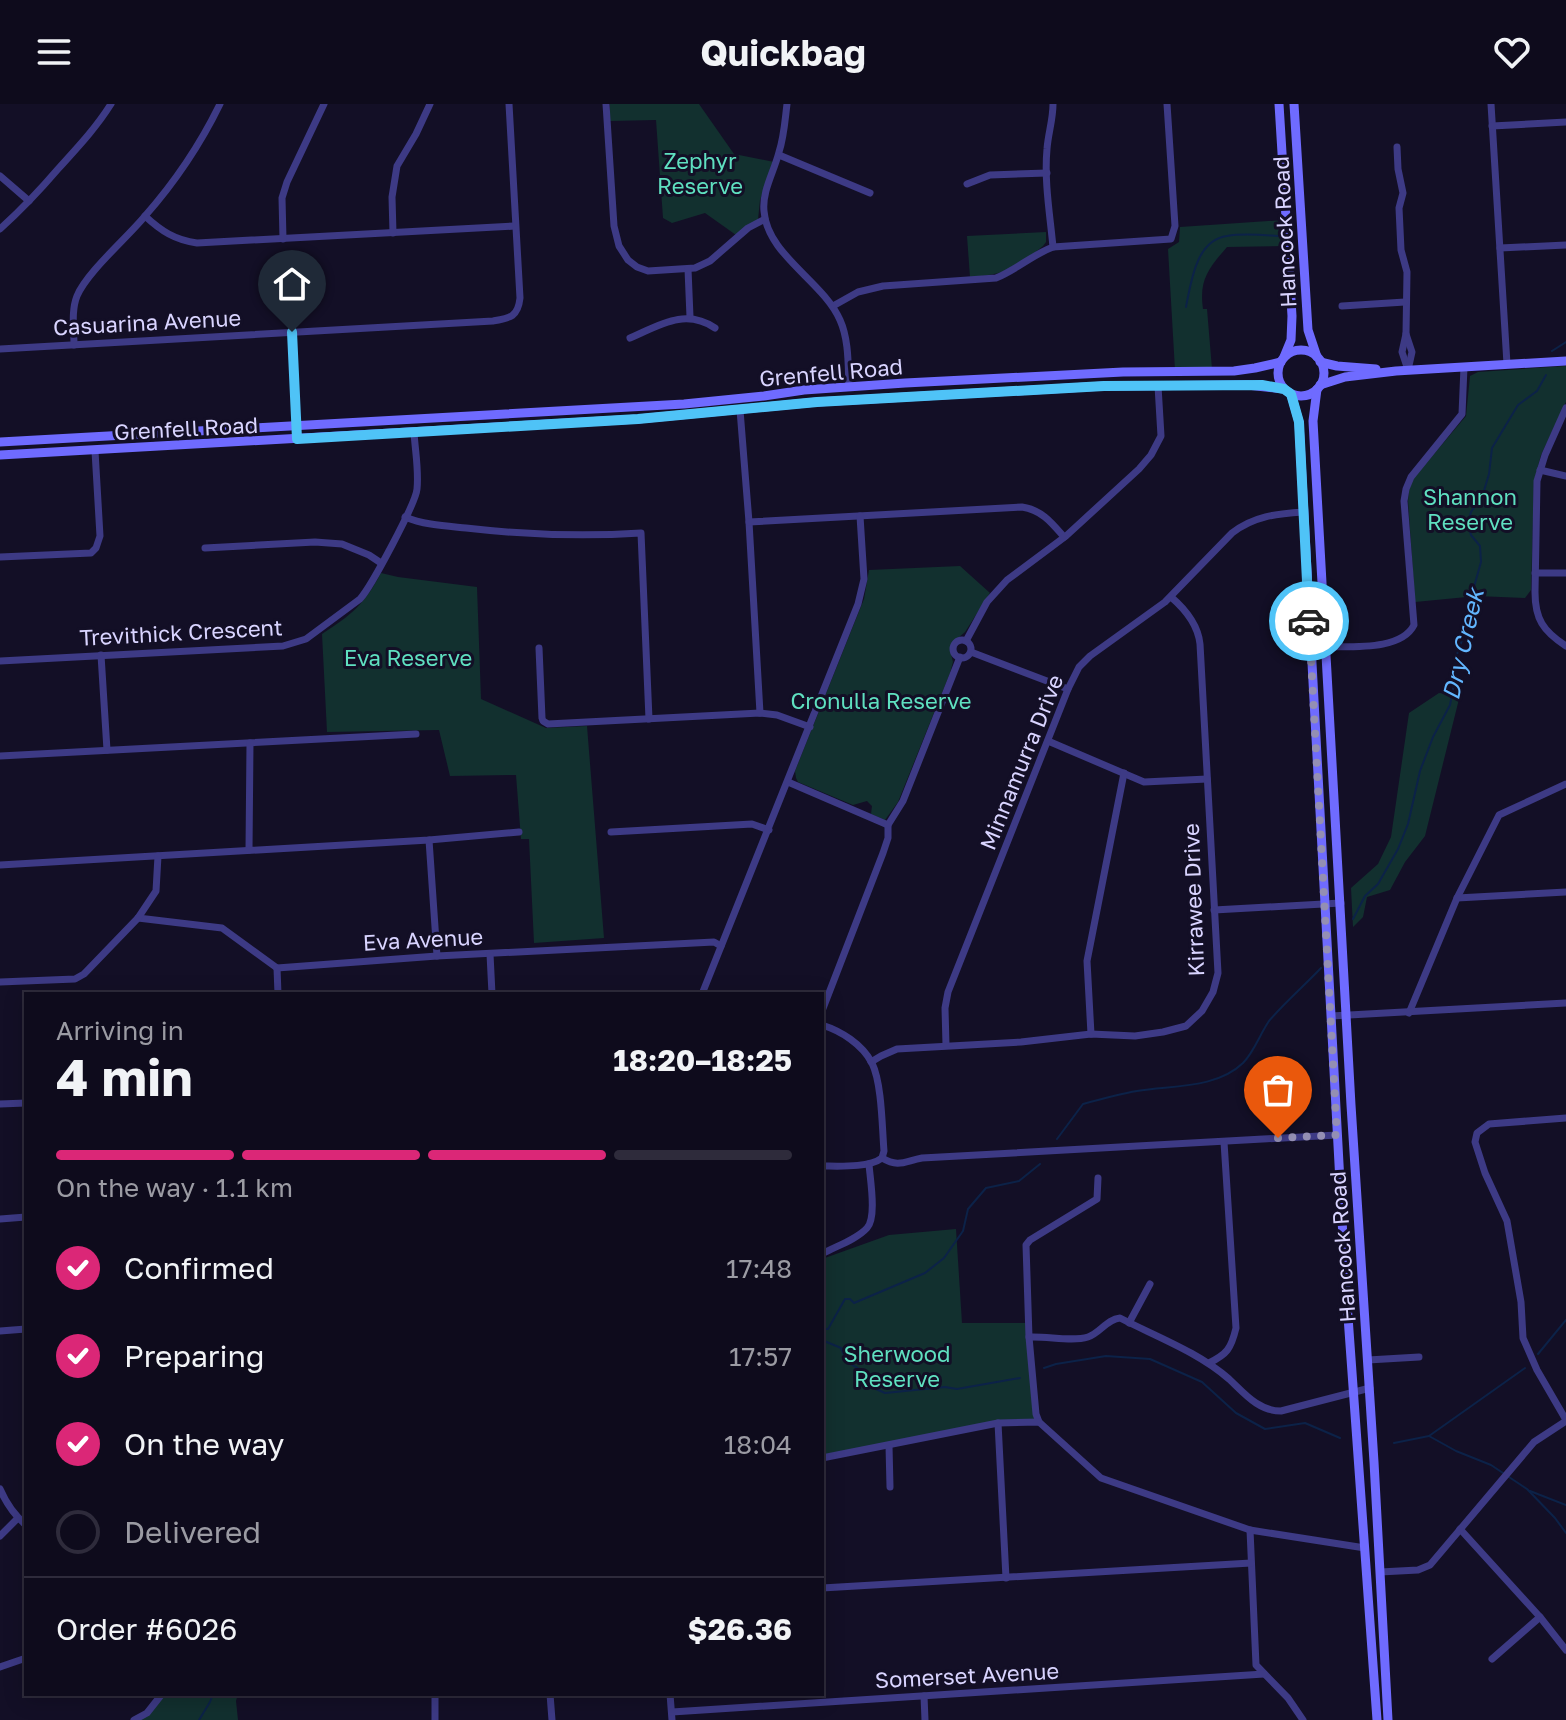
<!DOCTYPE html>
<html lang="en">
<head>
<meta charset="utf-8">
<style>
	:root { --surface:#0e0b1c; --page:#171425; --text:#f1f3f6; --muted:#9b9ba3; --line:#2e2b3b; --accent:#db2777 }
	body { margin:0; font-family:"Golos Text",sans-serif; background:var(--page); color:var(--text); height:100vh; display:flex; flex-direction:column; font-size:30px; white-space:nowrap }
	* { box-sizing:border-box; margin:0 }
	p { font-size:26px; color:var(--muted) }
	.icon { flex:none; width:44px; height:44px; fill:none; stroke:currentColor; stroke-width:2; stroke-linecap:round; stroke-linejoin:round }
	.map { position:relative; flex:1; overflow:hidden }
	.panel { position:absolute; left:24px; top:888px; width:800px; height:704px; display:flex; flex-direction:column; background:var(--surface); border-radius:0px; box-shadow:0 4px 20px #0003,0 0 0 2px var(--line) }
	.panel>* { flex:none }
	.pin { position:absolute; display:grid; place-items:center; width:68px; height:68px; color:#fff; margin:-82px -34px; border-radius:50% 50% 50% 0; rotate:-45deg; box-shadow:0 0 8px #0007 }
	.pin .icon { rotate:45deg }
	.courier { position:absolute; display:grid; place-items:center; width:80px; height:80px; margin:-40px; border:6px solid #4fc3f7; border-radius:50%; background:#fff; color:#222; box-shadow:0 2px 10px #0007 }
	.summary em { font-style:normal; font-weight:700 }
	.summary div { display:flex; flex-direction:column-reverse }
	.summary { display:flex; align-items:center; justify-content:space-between; height:136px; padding:0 32px }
	h1 { font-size:52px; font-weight:700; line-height:60px }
	.bar { display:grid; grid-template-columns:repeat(4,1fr); gap:12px 8px; align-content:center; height:96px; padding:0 32px }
	.bar i { height:10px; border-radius:6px; background:var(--line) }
	.bar .selected { background:var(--accent) }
	.bar p { grid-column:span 4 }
	.line { display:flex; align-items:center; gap:20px; padding:0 32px; border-top:2px solid var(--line) }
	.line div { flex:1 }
	ol { padding:0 32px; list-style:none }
	li { display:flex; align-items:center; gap:24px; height:88px }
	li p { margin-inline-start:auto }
	li .icon { padding:8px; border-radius:50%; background:var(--accent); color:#fff; stroke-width:4 }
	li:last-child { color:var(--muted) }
	li i { width:44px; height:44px; border:4px solid var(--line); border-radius:50% }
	header { display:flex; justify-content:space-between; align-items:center; height:104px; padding:0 32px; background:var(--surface); font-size:36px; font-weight:700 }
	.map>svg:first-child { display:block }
	.green { fill:#12302f }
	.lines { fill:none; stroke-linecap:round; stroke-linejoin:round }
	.stream { stroke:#0c2248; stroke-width:2 }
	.street { stroke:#3d3a85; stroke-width:7 }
	.secondary { stroke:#6f6bff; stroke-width:9 }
	.done { stroke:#948fb3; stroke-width:8; stroke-dasharray:0 14.4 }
	.route { stroke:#4fc3f7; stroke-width:10 }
	.labels { text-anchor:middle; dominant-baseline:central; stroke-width:6; stroke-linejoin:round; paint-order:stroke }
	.park-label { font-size:22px; fill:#5fe0c0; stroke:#130f26 }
	.street-label { font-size:22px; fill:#d9d4ff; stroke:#130f26 }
	.water-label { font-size:24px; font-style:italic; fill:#62b6ff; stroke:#130f26 }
</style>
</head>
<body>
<header><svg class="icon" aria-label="menu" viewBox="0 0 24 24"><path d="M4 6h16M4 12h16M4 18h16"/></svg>Quickbag<svg class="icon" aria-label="heart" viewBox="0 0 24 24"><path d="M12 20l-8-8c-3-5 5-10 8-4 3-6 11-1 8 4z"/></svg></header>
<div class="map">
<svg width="1566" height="1616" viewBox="0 0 1566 1616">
	<rect width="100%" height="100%" fill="#130f26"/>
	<g class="green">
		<polygon points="610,0 699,0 734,50 774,58 760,96 758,116 736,131 705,109 672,119 663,114 656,16 610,17"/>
		<path d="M1285,116l2,26 -60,1c-19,22 -28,33 -24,62h4l5,60 -37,1 -7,-121 11,-7 1,-15z"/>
		<path d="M1046,128v10l-3,4c-27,22 -38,29 -73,31l-3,-41z"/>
		<polygon points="1566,262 1566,298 1541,351 1534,377 1531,486 1525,494 1477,492 1415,498 1408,397 1409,385 1413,375 1466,312 1470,272 1478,268"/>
		<polygon points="960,462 990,489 965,528 952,539 950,546 953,558 950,569 898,698 885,716 871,710 872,702 867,697 853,701 798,678 796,674 795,667 864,495 869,466"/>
		<path d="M381,469l17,4 79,10 4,112 65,29 41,-2 17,212 -70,5 -5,-104h-8l-5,-64 -66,1 -11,-46 -112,2 -5,-98c29,-19 42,-29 59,-61z"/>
		<polygon points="1439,589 1460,591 1425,732 1405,758 1390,786 1367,793 1363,813 1353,823 1351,784 1378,760 1391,733 1409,609"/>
		<polygon points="956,1125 962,1219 1029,1219 1039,1318 998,1319 822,1354 822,1155 889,1131"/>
		<polygon points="160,1590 238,1590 236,1597 238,1616 134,1616 147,1609"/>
	</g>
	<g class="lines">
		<g class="stream">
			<path d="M1186,203c5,-25 10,-67 41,-71 17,-3 35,-1 51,0"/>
			<polyline points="1552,247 1566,238"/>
			<polyline points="1353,815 1365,792 1378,780 1398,745 1408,720 1420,667 1433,633 1450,601 1455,575 1456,553 1466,525 1470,497 1481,458 1480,442 1471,431 1468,419 1471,408 1483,390 1489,370 1492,344 1518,301 1537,287 1546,271"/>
			<path d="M1057,1035l26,-35c18,-5 36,-10 54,-13 35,-6 79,-2 106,-28 11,-11 17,-29 26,-42 16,-19 35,-35 52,-53"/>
			<polyline points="822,1225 828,1225 845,1195 850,1195 854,1199 925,1169 944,1154 963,1127 968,1105 986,1084 1019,1077 1040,1060"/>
			<polyline points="822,1236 841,1244 847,1258 870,1271 876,1285 885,1289 945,1283 957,1285 1020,1274"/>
			<polyline points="1538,1250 1566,1216"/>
			<polyline points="1044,1264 1056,1260 1106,1252 1150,1255 1202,1278 1236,1309 1265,1325 1305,1319 1340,1334"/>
			<polyline points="1429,1332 1456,1347 1491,1361 1527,1385 1555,1414 1566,1429"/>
			<polyline points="1394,1339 1429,1332 1525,1264"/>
			<polyline points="1530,1387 1566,1401"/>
			<polyline points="199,1616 210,1598 213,1590"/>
		</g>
		<g class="street">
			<polyline points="606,0 614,122 619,142 628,156 637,163 648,167 695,164 710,157 748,124 765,115"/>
			<path d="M787,0c-2,16 -3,33 -8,48 -5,20 -17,39 -15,59 3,44 59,70 76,109 9,20 8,45 9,66"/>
			<path d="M1053,0c0,16 -5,30 -6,45 -3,32 3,66 6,98"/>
			<polyline points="1491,0 1507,260"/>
			<polyline points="1492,22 1566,18"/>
			<polyline points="1397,43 1398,65 1403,89 1399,104 1401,146 1407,168 1406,230 1402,248 1408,266"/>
			<polyline points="779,51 870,89"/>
			<polyline points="0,72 29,97"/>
			<polyline points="967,80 990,71 1047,69"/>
			<path d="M145,112c16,15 30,24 52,27l318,-17"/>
			<path d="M0,125c21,-19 40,-39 58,-60 19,-21 38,-41 53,-65"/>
			<polyline points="393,129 392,93 397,62 416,30 430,0"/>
			<polyline points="283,135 282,94 287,78 324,0"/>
			<polyline points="1500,144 1566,141"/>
			<polyline points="688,165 690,213"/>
			<path d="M833,202l25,-14 25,-6 113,-8c20,-8 36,-23 57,-31l118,-8 4,-13 -8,-122"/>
			<polyline points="1342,202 1405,198"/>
			<polyline points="292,228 297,321"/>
			<polyline points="1406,230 1412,248 1408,266"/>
			<path d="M630,234c30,-13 55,-30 85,-10"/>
			<path d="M74,241c0,-16 -3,-34 3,-49 10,-24 50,-58 68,-80 30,-34 55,-71 75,-112"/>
			<path d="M0,245l493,-28c17,-3 25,-4 27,-23l-11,-194"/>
			<path d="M1566,304l-21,47 -8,26 -2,111c0,27 8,39 31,54"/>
			<polyline points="740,306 749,418 760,609"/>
			<polyline points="1540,366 1566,372"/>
			<path d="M405,413c19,8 41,9 61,11 61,7 113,9 175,5l8,186"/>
			<path d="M749,418l273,-15c20,3 30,16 42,30"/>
			<polyline points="205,444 315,438 342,440 369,451 381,459"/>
			<polyline points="0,453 91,449 96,444 100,432 95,347"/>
			<polyline points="1535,469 1566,469"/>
			<circle cx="962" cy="545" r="9"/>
			<polyline points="966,537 987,498 1007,476 1066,432 1139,365 1151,351 1161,332 1158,282"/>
			<path d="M1326,543c25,-1 75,4 88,-22l-10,-124 2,-12 5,-12 51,-63 2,-47"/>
			<polyline points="539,544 542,614 543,617 548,620 760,609 777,611 810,623"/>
			<polyline points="971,548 1068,585"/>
			<polyline points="101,551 107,646"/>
			<path d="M0,557l283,-15 23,-7 54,-40c11,-12 56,-96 57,-110 2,-19 -2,-39 -3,-57"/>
			<polyline points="1048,637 1144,678 1207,675"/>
			<polyline points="0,652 416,630"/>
			<polyline points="788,678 888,721"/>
			<polyline points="611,728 752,720 769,726"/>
			<polyline points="429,736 437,852"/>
			<polyline points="249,746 250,639"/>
			<polyline points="0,761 429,736 519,728"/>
			<polyline points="1457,794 1566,788"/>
			<polyline points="1214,806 1341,799"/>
			<polyline points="138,814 222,824 277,864 437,852 714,838 721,842"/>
			<polyline points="490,850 492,890"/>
			<polyline points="277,864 278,890"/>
			<polyline points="0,878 75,875 84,870 138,814 156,787 158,752"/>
			<polyline points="702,890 858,500 864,475 860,412"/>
			<polyline points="822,907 883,749 888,734 888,721 903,697 960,553"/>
			<polyline points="1409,909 1457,794 1499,711 1566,680"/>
			<polyline points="1331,912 1566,899"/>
			<path d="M822,921c19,6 40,19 50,38 10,21 10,64 12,88l-2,7"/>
			<polyline points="1091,930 1087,857 1124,669"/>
			<path d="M946,941l-1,-37 3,-16 120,-303 11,-22 11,-11 75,-54 67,-69c22,-17 44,-19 71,-21"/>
			<path d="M871,958l10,-6 16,-7 124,-7 70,-8 44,2 28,-4 23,-6 16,-15 11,-19 5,-19 -18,-329c-2,-19 -15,-35 -29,-47"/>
			<polyline points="0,1000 26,999"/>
			<polyline points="1566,1014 1489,1020 1477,1029 1475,1038 1485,1069 1507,1117 1521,1198 1523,1234 1537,1266 1566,1316"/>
			<path d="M822,1062c16,0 47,2 60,-8 17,10 23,3 40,0l415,-23"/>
			<polyline points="0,1115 26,1113"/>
			<path d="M822,1150c14,-8 34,-14 45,-26 10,-11 3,-49 2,-64"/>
			<polyline points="1129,1219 1150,1180"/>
			<polyline points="0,1227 26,1225"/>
			<path d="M1029,1233c19,-1 43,5 59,0 12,-4 19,-18 32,-19 37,19 78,34 109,61 15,14 29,32 52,32l89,-23"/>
			<polyline points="1368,1256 1419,1253"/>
			<path d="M1209,1259c18,-9 22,-14 27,-35l-12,-186"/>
			<polyline points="1039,1318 1036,1310 1029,1233 1026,1141 1030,1136 1097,1095 1098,1074"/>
			<polyline points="998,1319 1006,1474"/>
			<polyline points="889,1342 890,1383"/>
			<polyline points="822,1354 998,1319 1039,1318 1101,1374 1250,1426 1365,1444"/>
			<path d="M0,1385c6,14 14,26 26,36"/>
			<polyline points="1460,1425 1540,1513 1566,1546"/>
			<polyline points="1250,1426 1256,1561 1288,1594 1303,1616"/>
			<polyline points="0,1432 18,1414"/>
			<polyline points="1380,1468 1418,1466 1430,1461 1534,1338 1566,1317"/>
			<polyline points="822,1484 1251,1459"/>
			<polyline points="1492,1555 1540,1513"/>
			<polyline points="0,1563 26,1554"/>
			<polyline points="550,1590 552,1616"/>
			<polyline points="670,1590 672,1616"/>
			<polyline points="924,1592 925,1616"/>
			<polyline points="672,1608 1264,1570"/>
			<polyline points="134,1616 147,1609 162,1590"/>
			<polyline points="435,1616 435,1590"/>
		</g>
		<g class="secondary">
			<polyline points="1279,0 1292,212 1291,236 1284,253"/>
			<polyline points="1294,0 1308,226 1317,253"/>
			<circle cx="1301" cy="269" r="23"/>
			<polyline points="1320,258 1337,262 1376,265"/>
			<polyline points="1320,281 1345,273 1396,267 1566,257"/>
			<polyline points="1317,285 1313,317 1351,1001 1374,1358 1388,1616"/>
			<polyline points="1291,290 1299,318 1345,1171 1377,1616"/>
			<polyline points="0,338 684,300 764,292 804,286 905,279 1123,268 1234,267 1255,264 1281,258"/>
			<polyline points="0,351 638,315 817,298 1104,282 1247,281 1284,285"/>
		</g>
	</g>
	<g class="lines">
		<polyline class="done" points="1278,1034 1337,1031 1309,517"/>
		<polyline class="route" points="292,228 297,335 638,315 817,298 1104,282 1262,281 1284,285 1291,290 1299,318 1309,517"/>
	</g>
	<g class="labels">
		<g class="park-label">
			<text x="700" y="56">Zephyr<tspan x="700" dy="25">Reserve</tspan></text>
			<text x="1470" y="392">Shannon<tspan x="1470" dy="25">Reserve</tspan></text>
			<text x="408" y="553">Eva Reserve</text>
			<text x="881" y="596">Cronulla Reserve</text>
			<text x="897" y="1249">Sherwood<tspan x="897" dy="25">Reserve</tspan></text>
		</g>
		<g class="street-label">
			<text transform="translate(1284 128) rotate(-93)">Hancock Road</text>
			<text transform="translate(147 218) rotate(-3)">Casuarina Avenue</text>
			<text transform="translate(831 268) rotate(-5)">Grenfell Road</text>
			<text transform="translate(186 324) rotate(-3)">Grenfell Road</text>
			<text transform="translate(181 528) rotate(-3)">Trevithick Crescent</text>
			<text transform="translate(1021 658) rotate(-68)">Minnamurra Drive</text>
			<text transform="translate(1193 796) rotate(-92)">Kirrawee Drive</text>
			<text transform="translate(423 835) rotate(-3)">Eva Avenue</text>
			<text transform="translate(1342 1143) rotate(-94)">Hancock Road</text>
			<text transform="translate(967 1571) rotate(-3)">Somerset Avenue</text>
		</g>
		<g class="water-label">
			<text transform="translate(1462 540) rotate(-77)">Dry Creek</text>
		</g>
	</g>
</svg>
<div class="pin" style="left:1278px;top:1034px;background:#ea580c"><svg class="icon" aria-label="bag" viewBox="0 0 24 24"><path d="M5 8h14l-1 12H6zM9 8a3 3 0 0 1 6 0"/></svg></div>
<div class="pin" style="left:292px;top:228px;background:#1f2937"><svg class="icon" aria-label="home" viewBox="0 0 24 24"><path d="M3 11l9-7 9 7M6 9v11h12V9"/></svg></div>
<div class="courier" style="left:1309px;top:517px"><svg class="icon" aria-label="car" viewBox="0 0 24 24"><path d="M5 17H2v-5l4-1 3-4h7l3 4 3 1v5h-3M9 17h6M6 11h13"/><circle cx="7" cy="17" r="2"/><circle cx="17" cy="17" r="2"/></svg></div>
<section class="panel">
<div class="summary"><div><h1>4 min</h1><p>Arriving in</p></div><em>18:20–18:25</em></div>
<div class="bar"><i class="selected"></i><i class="selected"></i><i class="selected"></i><i></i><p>On the way · 1.1 km</p></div>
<ol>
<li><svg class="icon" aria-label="check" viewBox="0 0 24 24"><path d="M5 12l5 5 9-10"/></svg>Confirmed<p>17:48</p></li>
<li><svg class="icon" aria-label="check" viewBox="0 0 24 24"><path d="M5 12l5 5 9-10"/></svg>Preparing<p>17:57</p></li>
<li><svg class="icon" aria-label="check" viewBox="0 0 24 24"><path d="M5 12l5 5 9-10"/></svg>On the way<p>18:04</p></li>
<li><i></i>Delivered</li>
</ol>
<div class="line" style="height:104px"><div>Order #6026</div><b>$26.36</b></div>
</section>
</div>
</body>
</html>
